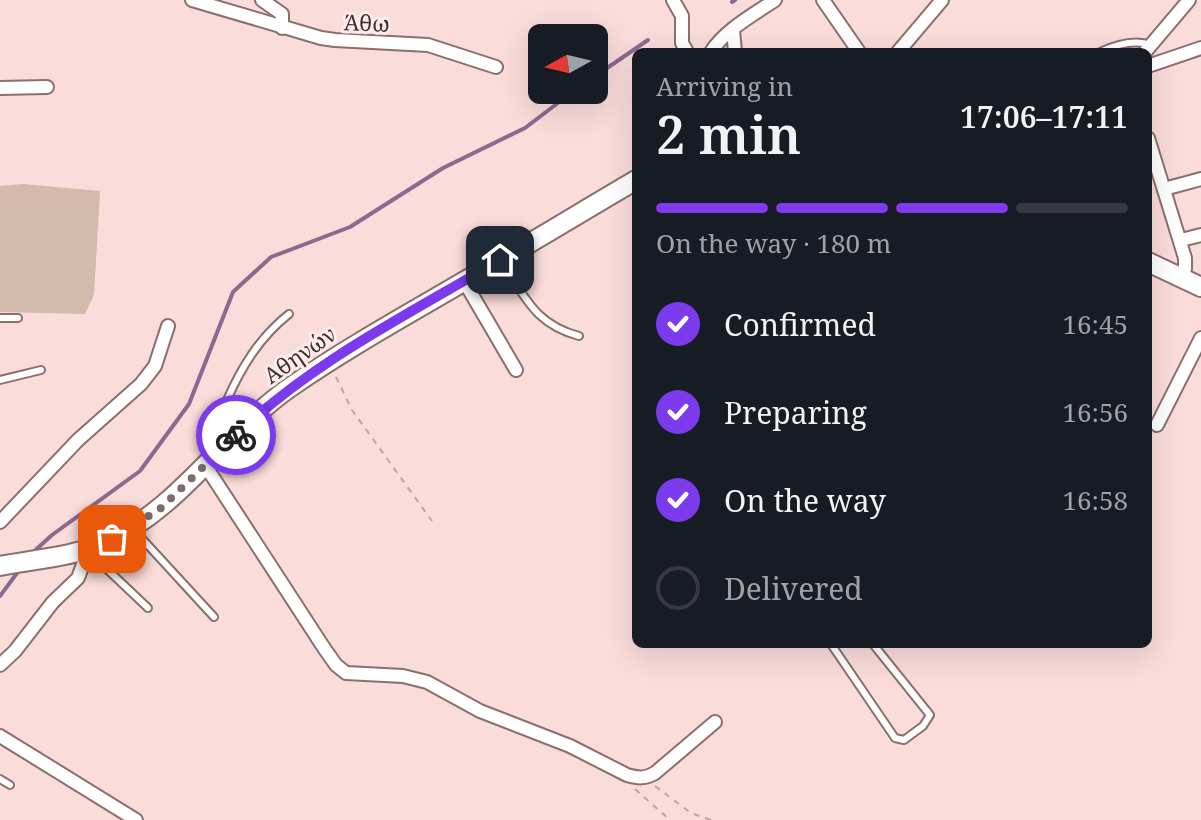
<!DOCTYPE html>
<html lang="en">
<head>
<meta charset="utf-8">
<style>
	:root { --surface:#171b24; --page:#20242c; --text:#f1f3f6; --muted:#9ea1a6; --line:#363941; --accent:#7c3aed }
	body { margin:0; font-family:"Noto Serif",serif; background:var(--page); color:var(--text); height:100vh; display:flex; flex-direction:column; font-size:30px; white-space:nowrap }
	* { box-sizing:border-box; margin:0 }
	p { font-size:26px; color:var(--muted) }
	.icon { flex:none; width:44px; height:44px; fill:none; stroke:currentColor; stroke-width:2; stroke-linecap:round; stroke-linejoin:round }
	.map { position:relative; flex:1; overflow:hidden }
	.sheet { position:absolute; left:632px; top:48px; width:520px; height:600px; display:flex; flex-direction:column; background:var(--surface); border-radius:12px; box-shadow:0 8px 32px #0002 }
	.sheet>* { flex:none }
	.needle { width:52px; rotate:262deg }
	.controls { position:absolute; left:528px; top:24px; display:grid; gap:16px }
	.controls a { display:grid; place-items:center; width:80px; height:80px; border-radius:12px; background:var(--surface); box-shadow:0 8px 32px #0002; font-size:40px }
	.pin { position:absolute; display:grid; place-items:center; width:68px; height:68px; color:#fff; margin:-34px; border-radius:16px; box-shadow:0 4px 12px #0006 }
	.courier { position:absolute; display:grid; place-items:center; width:80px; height:80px; margin:-40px; border:6px solid #7c3aed; border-radius:50%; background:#fff; color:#222; box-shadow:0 2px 10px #0007 }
	.overview em { font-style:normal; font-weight:600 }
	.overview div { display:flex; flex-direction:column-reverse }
	.overview { display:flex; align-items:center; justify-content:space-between; height:136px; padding:0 24px }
	h1 { font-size:52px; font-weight:600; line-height:60px }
	.bar { display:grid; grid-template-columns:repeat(4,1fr); gap:12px 8px; align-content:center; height:96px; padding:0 24px }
	.bar i { height:10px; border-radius:6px; background:var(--line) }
	.bar .selected { background:var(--accent) }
	.bar p { grid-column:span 4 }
	ol { padding:0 24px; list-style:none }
	li { display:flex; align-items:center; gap:24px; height:88px }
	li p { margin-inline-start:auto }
	li .icon { padding:8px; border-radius:50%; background:var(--accent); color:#fff; stroke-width:4 }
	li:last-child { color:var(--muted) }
	li i { width:44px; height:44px; border:4px solid var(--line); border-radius:50% }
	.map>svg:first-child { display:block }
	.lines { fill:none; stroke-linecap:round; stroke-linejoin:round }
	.stream { stroke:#8d698f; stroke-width:4 }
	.building { fill:#d2baac }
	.service-casing { stroke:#8a6f6e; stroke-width:10 }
	.minor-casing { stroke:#8a6f6e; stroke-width:16 }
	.primary-casing { stroke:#8a6f6e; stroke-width:22 }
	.path { stroke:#bea5a4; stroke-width:2; stroke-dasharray:6 6; stroke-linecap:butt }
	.service { stroke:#fff; stroke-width:6 }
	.minor { stroke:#fff; stroke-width:12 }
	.primary { stroke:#fff; stroke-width:18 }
	.done { stroke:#7e6c6c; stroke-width:8; stroke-dasharray:0 14.4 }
	.route { stroke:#7c3aed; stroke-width:10 }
	.labels { text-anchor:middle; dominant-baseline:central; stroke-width:6; stroke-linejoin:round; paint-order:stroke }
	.street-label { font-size:22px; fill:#3c3030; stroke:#ffeceb }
</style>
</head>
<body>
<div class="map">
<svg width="1201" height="820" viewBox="0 0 1201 820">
	<rect width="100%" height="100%" fill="#fadcda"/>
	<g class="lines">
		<g class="stream">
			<polyline points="732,2 735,0"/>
			<polyline points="594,77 648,40"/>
			<polyline points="30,555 52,535 140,471 189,404 233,292 271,257 350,227 443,168 525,128 575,90"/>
			<polyline points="0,596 20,569"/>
		</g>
	</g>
	<polygon class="building" points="22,184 100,191 94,295 85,314 0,312 0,186"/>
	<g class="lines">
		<g class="service-casing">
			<g id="service">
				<path d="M1100,52c15,-7 35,-13 51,-7"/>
				<path d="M502,263c24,35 33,61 77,73"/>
				<polyline points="0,318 18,318"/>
				<polyline points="0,380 41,370"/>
				<path d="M213,453c-2,-20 6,-35 14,-53 15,-34 33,-63 62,-86"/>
				<polyline points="134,530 214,617"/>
				<polyline points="90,553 148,608"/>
				<polyline points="831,644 895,738 904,740 923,726 930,715 873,644"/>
				<polyline points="0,779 10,785"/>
			</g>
		</g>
		<g class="minor-casing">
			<g id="minor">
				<polyline points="192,0 321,38 335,40 428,45 496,67"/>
				<polyline points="262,0 282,14 282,28"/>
				<polyline points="673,0 682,16 682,43 687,52"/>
				<polyline points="823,0 859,52"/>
				<polyline points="733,30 735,52"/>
				<path d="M711,52c14,-22 42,-37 64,-52"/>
				<polyline points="898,52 942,0"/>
				<polyline points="1145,52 1189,0"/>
				<polyline points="1148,66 1201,48"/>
				<polyline points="0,88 47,87"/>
				<polyline points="1148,138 1185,258 1185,269 1180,277"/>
				<polyline points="1164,189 1201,179"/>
				<polyline points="1181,240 1201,235"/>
				<polyline points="464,281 516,370"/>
				<polyline points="1157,425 1201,338"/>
				<path d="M205,465l119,183 12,17 10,8 57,3 24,6 53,29 90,35 57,29c11,3 18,4 28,-2l60,-51"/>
				<polyline points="0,522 78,440 141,384 155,366 168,326"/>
				<polyline points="0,665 15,651 53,602 78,578 89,548"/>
				<polyline points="0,736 136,820"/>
			</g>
		</g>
		<g class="primary-casing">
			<g id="primary">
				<polyline points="1148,262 1201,287"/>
				<path d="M0,566c35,-7 74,-9 106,-24 76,-35 119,-110 186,-156 55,-38 113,-70 171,-104 58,-33 115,-68 173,-102"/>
			</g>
		</g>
		<g class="path">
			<polyline points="336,377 352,410 432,521"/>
			<polyline points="655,786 691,813 711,820"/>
			<polyline points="635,789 670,820"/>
		</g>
		<use href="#service" class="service"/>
		<use href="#minor" class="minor"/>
		<use href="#primary" class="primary"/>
	</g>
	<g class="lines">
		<polyline class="done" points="112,539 160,509 236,435"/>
		<path class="route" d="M236,435c77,-74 173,-121 264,-175"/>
	</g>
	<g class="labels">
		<g class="street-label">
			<text transform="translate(367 22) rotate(2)">Άθω</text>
			<text transform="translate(299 354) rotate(-35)">Αθηνών</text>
		</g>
	</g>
</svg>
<div class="controls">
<a><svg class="needle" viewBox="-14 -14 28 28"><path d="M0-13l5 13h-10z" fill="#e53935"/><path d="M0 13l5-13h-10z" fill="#9ea1a6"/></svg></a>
</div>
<div class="pin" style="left:112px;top:539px;background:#ea580c"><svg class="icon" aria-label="bag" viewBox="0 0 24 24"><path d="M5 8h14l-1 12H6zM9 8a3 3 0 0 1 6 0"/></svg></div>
<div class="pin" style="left:500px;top:260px;background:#1f2937"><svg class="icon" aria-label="home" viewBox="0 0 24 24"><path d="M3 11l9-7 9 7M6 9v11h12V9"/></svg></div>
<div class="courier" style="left:236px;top:435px"><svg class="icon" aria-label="bike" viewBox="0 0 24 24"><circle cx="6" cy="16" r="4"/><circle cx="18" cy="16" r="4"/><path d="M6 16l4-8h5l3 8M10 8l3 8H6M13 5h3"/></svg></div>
<section class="sheet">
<div class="overview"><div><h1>2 min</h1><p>Arriving in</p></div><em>17:06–17:11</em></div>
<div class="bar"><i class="selected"></i><i class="selected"></i><i class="selected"></i><i></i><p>On the way · 180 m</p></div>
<ol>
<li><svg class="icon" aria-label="check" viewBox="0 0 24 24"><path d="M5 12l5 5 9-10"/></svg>Confirmed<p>16:45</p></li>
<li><svg class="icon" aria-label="check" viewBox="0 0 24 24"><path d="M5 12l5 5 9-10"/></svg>Preparing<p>16:56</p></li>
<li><svg class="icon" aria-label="check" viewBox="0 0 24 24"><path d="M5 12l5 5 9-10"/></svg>On the way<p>16:58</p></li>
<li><i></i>Delivered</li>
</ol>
</section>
</div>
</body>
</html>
